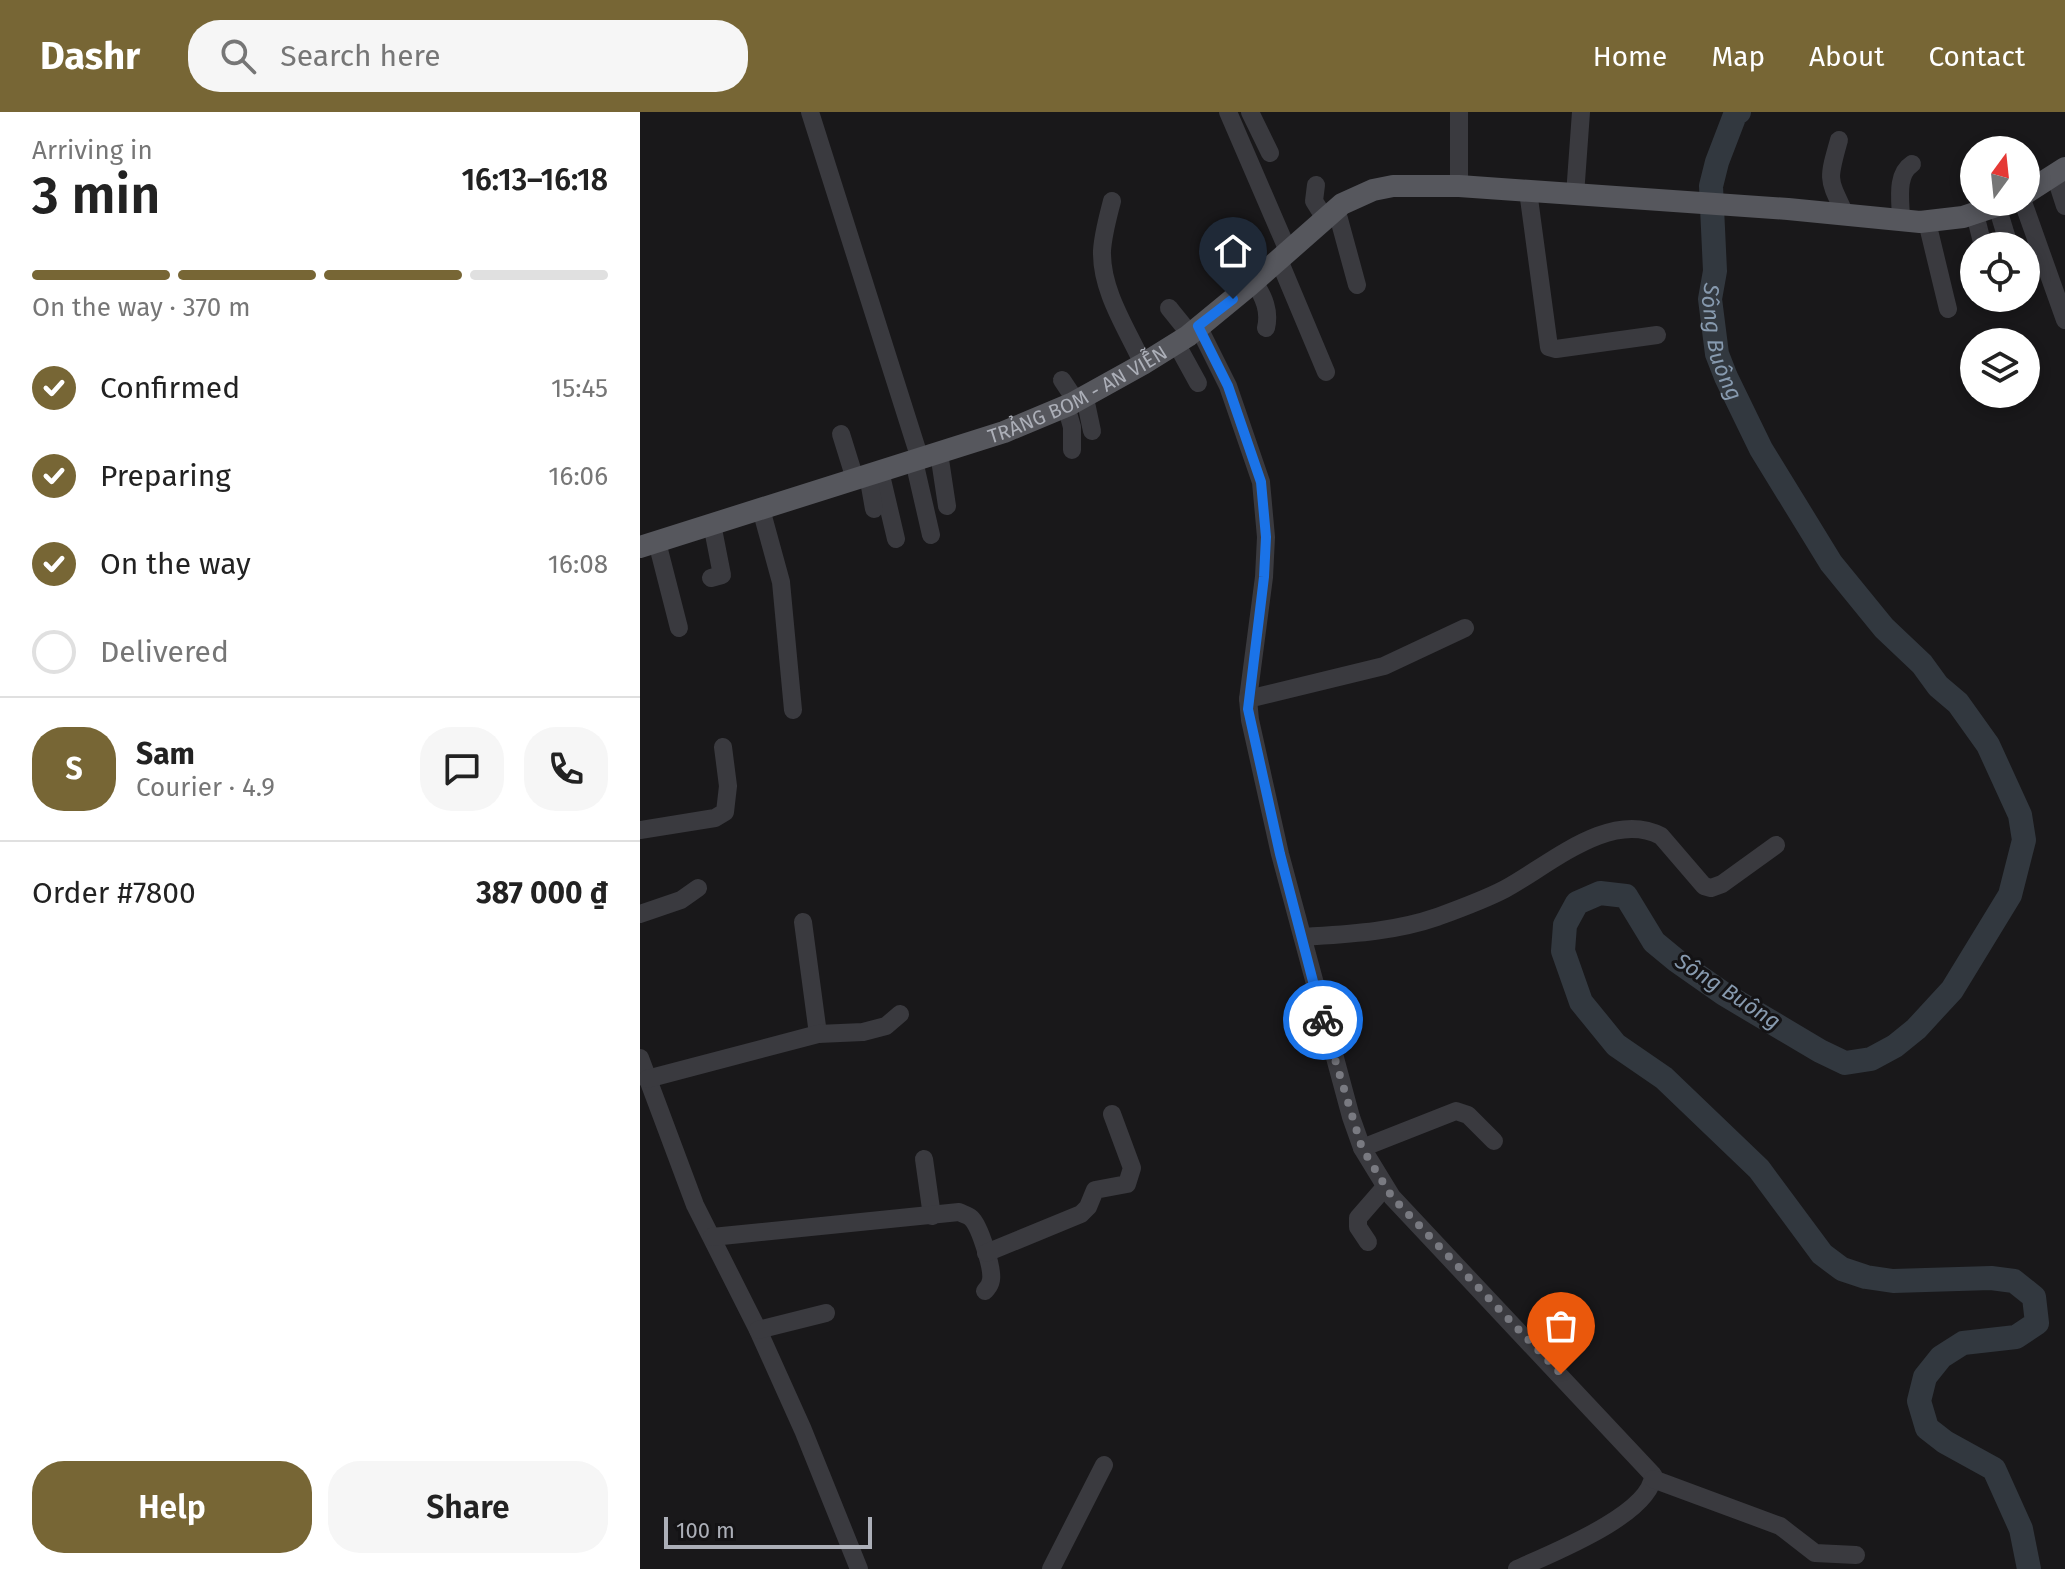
<!DOCTYPE html>
<html lang="en">
<head>
<meta charset="utf-8">
<style>
	:root { --surface:#fff; --page:#f6f6f6; --text:#222; --muted:#767676; --line:#e0e0e0; --accent:#776635 }
	body { margin:0; font-family:"Fira Sans",sans-serif; background:var(--page); color:var(--text); height:100vh; display:flex; flex-direction:column; font-size:30px; white-space:nowrap }
	* { box-sizing:border-box; margin:0 }
	p { font-size:26px; color:var(--muted) }
	.icon { flex:none; width:44px; height:44px; fill:none; stroke:currentColor; stroke-width:2; stroke-linecap:round; stroke-linejoin:round }
	.map { position:relative; flex:1; overflow:hidden }
	.details { display:flex; flex-direction:column; background:var(--surface); width:640px }
	.details>* { flex:none }
	.needle { width:52px; rotate:15deg }
	.controls { position:absolute; left:1320px; top:24px; display:grid; gap:16px }
	.controls a { display:grid; place-items:center; width:80px; height:80px; border-radius:50%; background:var(--surface); box-shadow:0 4px 12px #0003; font-size:40px }
	.scale { position:absolute; left:24px; bottom:20px; width:208px; box-sizing:border-box; padding-left:8px; border:4px solid #acafb8; border-top:0; font-size:22px; line-height:28px; white-space:nowrap; color:#acafb8; -webkit-text-stroke:6px #141315; paint-order:stroke }
	.pin { position:absolute; display:grid; place-items:center; width:68px; height:68px; color:#fff; margin:-82px -34px; border-radius:50% 50% 50% 0; rotate:-45deg; box-shadow:0 0 8px #0007 }
	.pin .icon { rotate:45deg }
	.courier { position:absolute; display:grid; place-items:center; width:80px; height:80px; margin:-40px; border:6px solid #1a73e8; border-radius:50%; background:#fff; color:#222; box-shadow:0 2px 10px #0007 }
	.overview em { font-style:normal; font-weight:600 }
	.overview div { display:flex; flex-direction:column-reverse }
	.overview { display:flex; align-items:center; justify-content:space-between; height:136px; padding:0 32px }
	h1 { font-size:52px; font-weight:600; line-height:60px }
	.bar { display:grid; grid-template-columns:repeat(4,1fr); gap:12px 8px; align-content:center; height:96px; padding:0 32px }
	.bar i { height:10px; border-radius:6px; background:var(--line) }
	.bar .selected { background:var(--accent) }
	.bar p { grid-column:span 4 }
	.line { display:flex; align-items:center; gap:20px; padding:0 32px; border-top:2px solid var(--line) }
	.line div { flex:1 }
	.round { display:grid; place-items:center; flex:none; width:84px; height:84px; border-radius:32px; background:var(--page) }
	ol { padding:0 32px; list-style:none }
	li { display:flex; align-items:center; gap:24px; height:88px }
	li p { margin-inline-start:auto }
	li .icon { padding:8px; border-radius:50%; background:var(--accent); color:#fff; stroke-width:4 }
	li:last-child { color:var(--muted) }
	li i { width:44px; height:44px; border:4px solid var(--line); border-radius:50% }
	.primary-button { display:flex; gap:16px; margin-top:auto; padding:16px 32px }
	.primary-button a { flex:1; height:92px; border-radius:32px; background:var(--accent); color:#fff; font-size:32px; font-weight:600; line-height:92px; text-align:center }
	.primary-button a+a { background:var(--page); color:var(--text) }
	header { display:flex; align-items:center; gap:48px; box-sizing:border-box; height:112px; padding:0 40px; background:var(--accent); color:#fff }
	header strong { font-size:38px }
	nav { display:flex; gap:44px; margin-inline-start:auto; font-size:28px }
	.search { width:560px; height:72px; background:var(--page); display:flex; align-items:center; gap:20px; box-sizing:border-box; padding:0 28px; border-radius:32px; color:var(--muted); font-size:30px }
	main { display:flex; flex:1; min-height:0 }
	.map>svg:first-child { display:block }
	.lines { fill:none; stroke-linecap:round; stroke-linejoin:round }
	.river { stroke:#32383f; stroke-width:24 }
	.minor { stroke:#3a3a3f; stroke-width:18 }
	.major { stroke:#56575d; stroke-width:22 }
	.done { stroke:#797a81; stroke-width:8; stroke-dasharray:0 14.4 }
	.route { stroke:#1a73e8; stroke-width:10 }
	.labels { text-anchor:middle; dominant-baseline:central; stroke-width:6; stroke-linejoin:round; paint-order:stroke }
	.street-label { font-size:20px; fill:#acafb8; stroke:#141315 }
	.water-label { font-size:22px; font-style:italic; fill:#879aaf; stroke:#141315 }
</style>
</head>
<body>
<header>
<strong>Dashr</strong>
<div class="search"><svg class="icon" aria-label="search" viewBox="0 0 24 24"><circle cx="10" cy="10" r="6"/><path d="M15 15l6 6"/></svg>Search here</div>
<nav><a>Home</a><a>Map</a><a>About</a><a>Contact</a></nav>
</header>
<main>
<section class="details">
<div class="overview"><div><h1>3 min</h1><p>Arriving in</p></div><em>16:13–16:18</em></div>
<div class="bar"><i class="selected"></i><i class="selected"></i><i class="selected"></i><i></i><p>On the way · 370 m</p></div>
<ol>
<li><svg class="icon" aria-label="check" viewBox="0 0 24 24"><path d="M5 12l5 5 9-10"/></svg>Confirmed<p>15:45</p></li>
<li><svg class="icon" aria-label="check" viewBox="0 0 24 24"><path d="M5 12l5 5 9-10"/></svg>Preparing<p>16:06</p></li>
<li><svg class="icon" aria-label="check" viewBox="0 0 24 24"><path d="M5 12l5 5 9-10"/></svg>On the way<p>16:08</p></li>
<li><i></i>Delivered</li>
</ol>
<div class="line" style="height:144px"><b class="round" style="background:var(--accent);color:#fff">S</b><div><b>Sam</b><p>Courier · 4.9</p></div><a class="round"><svg class="icon" aria-label="chat" viewBox="0 0 24 24"><path d="M4 5h16v11H9l-5 4z"/></svg></a><a class="round"><svg class="icon" aria-label="phone" viewBox="0 0 24 24"><path d="M5 4h4l2 5-3 2q2 4 5 5l2-3 5 2v4C11 20 4 13 5 4z"/></svg></a></div>
<div class="line" style="height:104px"><div>Order #7800</div><b>387 000 ₫</b></div>
<div class="primary-button"><a>Help</a><a>Share</a></div>
</section>
<div class="map">
<svg width="1425" height="1457" viewBox="0 0 1425 1457">
	<rect width="100%" height="100%" fill="#19181a"/>
	<g class="lines">
		<path class="river" id="s1" d="M1099,0l-4,3 -18,47 -6,24 4,85 -5,28 7,55 9,23 35,72 70,114 53,65 38,36 16,22 20,17 30,42 32,70 4,25 -14,55 -58,95 -36,39 -21,17 -24,13 -26,4 -25,-12 -96,-57 -47,-33 -23,-19 -28,-46 -26,-3 -23,10 -12,22 -2,26 18,51 35,43 48,33 95,91 63,85 20,15 24,8 27,4 98,-3 23,3 20,16 3,26 -21,14 -53,6 -22,14 -16,20 -6,24 8,27 18,14 49,27 27,60 8,40"/>
		<g class="minor">
			<polyline points="170,0 280,347"/>
			<polyline points="588,0 648,139"/>
			<polyline points="610,0 630,41"/>
			<path d="M1199,28c-12,42 -11,38 7,76"/>
			<polyline points="1415,63 1425,94"/>
			<polyline points="676,73 674,89 684,105"/>
			<polyline points="819,74 819,0"/>
			<polyline points="888,79 909,235 916,237 1017,223"/>
			<polyline points="935,83 941,0"/>
			<path d="M472,89c-4,16 -9,33 -10,50 -1,40 25,78 41,113"/>
			<polyline points="1383,90 1425,208"/>
			<polyline points="1357,94 1368,130 1367,134"/>
			<polyline points="696,96 717,173"/>
			<polyline points="1335,102 1343,134"/>
			<path d="M1261,109c0,-19 -6,-46 11,-57"/>
			<polyline points="1287,110 1308,197"/>
			<polyline points="639,148 686,260"/>
			<path d="M614,170c10,15 16,29 12,46"/>
			<polyline points="529,196 550,222"/>
			<path d="M558,214l30,60 33,96 5,55 -2,40 -16,122 2,21 30,134 71,263 11,31 30,49 261,278c-1,39 -103,79 -136,94"/>
			<polyline points="536,231 558,271"/>
			<polyline points="422,268 436,289"/>
			<polyline points="445,286 452,319"/>
			<polyline points="426,294 432,315 432,338"/>
			<polyline points="201,322 215,367"/>
			<polyline points="299,341 307,394"/>
			<polyline points="274,349 291,423"/>
			<polyline points="240,359 256,427"/>
			<polyline points="228,363 234,397"/>
			<polyline points="121,397 141,470 153,598"/>
			<polyline points="17,430 39,516"/>
			<polyline points="71,466 82,463 72,412"/>
			<polyline points="608,587 744,554 825,516"/>
			<polyline points="0,718 75,706 85,700 88,674 83,635"/>
			<polyline points="0,802 41,788 58,776"/>
			<polyline points="163,810 178,922"/>
			<path d="M663,825c45,-3 91,-5 134,-20 22,-8 47,-17 68,-28 43,-23 105,-80 156,-53l43,50 7,2 11,-4 54,-39"/>
			<polyline points="0,946 55,1093 118,1218 163,1318 219,1457"/>
			<polyline points="7,967 178,922 223,920 246,914 260,902"/>
			<polyline points="722,1036 816,999 828,1003 854,1029"/>
			<polyline points="284,1047 292,1104"/>
			<path d="M72,1125l247,-25c4,2 9,3 12,6 9,8 22,51 20,62 -1,6 -2,6 -6,11"/>
			<polyline points="728,1130 718,1115 718,1106 745,1075"/>
			<polyline points="346,1141 441,1102 448,1095 455,1078 487,1072 492,1056 472,1002"/>
			<polyline points="118,1218 186,1201"/>
			<polyline points="1013,1367 1140,1414 1175,1441 1216,1443"/>
			<polyline points="411,1457 464,1353"/>
		</g>
		<g class="major">
			<polyline points="1386,81 1425,56"/>
			<path id="s2" d="M0,435l364,-115 67,-28 72,-40 45,-28 62,-51 92,-81 31,-14 20,-4h66l329,23 132,13 43,-5 45,-15"/>
		</g>
	</g>
	<g class="lines">
		<polyline class="done" points="683,908 722,1036 752,1085 921,1262"/>
		<polyline class="route" points="593,187 558,214 588,274 621,370 626,425 624,465 608,597 640,742 683,908"/>
	</g>
	<g class="labels">
		<g class="street-label">
			<text stroke="none"><textPath href="#s2" startOffset="464">TRẢNG BOM - AN VIỄN</textPath></text>
		</g>
		<g class="water-label">
			<text stroke="none"><textPath href="#s1" startOffset="238">Sông Buông</textPath></text>
			<text transform="translate(1088 879) rotate(33)">Sông Buông</text>
		</g>
	</g>
</svg>
<div class="controls">
<a><svg class="needle" viewBox="-14 -14 28 28"><path d="M0-13l5 13h-10z" fill="#e53935"/><path d="M0 13l5-13h-10z" fill="#767676"/></svg></a>
<a><svg class="icon" aria-label="locate" viewBox="0 0 24 24"><circle cx="12" cy="12" r="6"/><path d="M12 2v4M12 18v4M2 12h4M18 12h4"/></svg></a>
<a><svg class="icon" aria-label="layers" viewBox="0 0 24 24"><path d="M12 4l9 5-9 5-9-5zM3 14l9 5 9-5"/></svg></a>
</div>
<div class="scale">100 m</div>
<div class="pin" style="left:921px;top:1262px;background:#ea580c"><svg class="icon" aria-label="bag" viewBox="0 0 24 24"><path d="M5 8h14l-1 12H6zM9 8a3 3 0 0 1 6 0"/></svg></div>
<div class="pin" style="left:593px;top:187px;background:#1f2937"><svg class="icon" aria-label="home" viewBox="0 0 24 24"><path d="M3 11l9-7 9 7M6 9v11h12V9"/></svg></div>
<div class="courier" style="left:683px;top:908px"><svg class="icon" aria-label="bike" viewBox="0 0 24 24"><circle cx="6" cy="16" r="4"/><circle cx="18" cy="16" r="4"/><path d="M6 16l4-8h5l3 8M10 8l3 8H6M13 5h3"/></svg></div>
</div>
</main>
</body>
</html>
